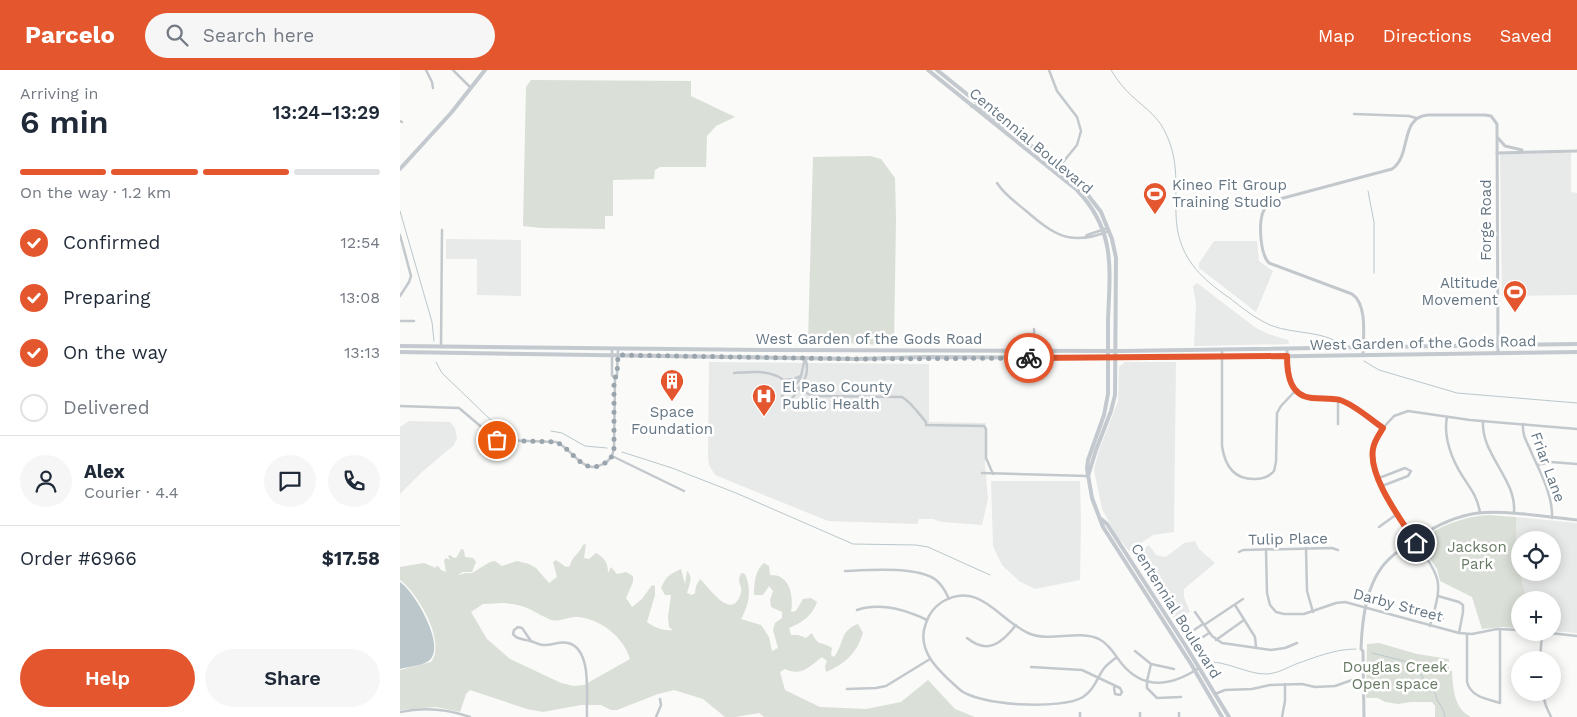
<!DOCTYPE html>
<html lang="en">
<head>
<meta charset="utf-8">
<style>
	:root { --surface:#fff; --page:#f6f6f7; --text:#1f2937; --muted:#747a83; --line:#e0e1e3; --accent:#e4572e }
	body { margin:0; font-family:"Work Sans",sans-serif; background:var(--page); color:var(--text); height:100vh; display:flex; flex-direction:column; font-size:19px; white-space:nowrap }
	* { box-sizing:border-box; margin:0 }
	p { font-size:16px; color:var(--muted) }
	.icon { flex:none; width:28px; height:28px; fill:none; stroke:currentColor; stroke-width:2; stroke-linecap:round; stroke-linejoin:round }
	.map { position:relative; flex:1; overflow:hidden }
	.side { display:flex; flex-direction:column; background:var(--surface); width:400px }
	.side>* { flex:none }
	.controls { position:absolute; left:1111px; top:461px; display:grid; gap:10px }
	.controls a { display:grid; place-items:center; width:50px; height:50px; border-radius:50%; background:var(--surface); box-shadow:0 2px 12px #0003; font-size:25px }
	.pin { position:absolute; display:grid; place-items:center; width:42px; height:42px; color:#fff; margin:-21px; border:2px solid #fff; border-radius:50%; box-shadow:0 1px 5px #0007 }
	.courier { position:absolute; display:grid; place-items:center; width:50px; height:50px; margin:-25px; border:4px solid #e4572e; border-radius:50%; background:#fff; color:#222; box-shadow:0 1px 6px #0007 }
	.head em { font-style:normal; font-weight:600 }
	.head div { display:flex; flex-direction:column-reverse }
	.head { display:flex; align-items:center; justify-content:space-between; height:85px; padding:0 20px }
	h1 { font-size:32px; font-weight:600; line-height:38px }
	.bar { display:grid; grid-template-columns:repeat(4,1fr); gap:8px 5px; align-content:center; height:60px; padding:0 20px }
	.bar i { height:6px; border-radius:4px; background:var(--line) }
	.bar .selected { background:var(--accent) }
	.bar p { grid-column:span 4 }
	.line { display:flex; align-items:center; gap:12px; padding:0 20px; border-top:1px solid var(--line) }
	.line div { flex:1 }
	.round { display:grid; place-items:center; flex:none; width:52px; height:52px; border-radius:26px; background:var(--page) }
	ol { padding:0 20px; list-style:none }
	li { display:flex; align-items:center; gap:15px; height:55px }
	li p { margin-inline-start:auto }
	li .icon { padding:5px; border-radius:50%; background:var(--accent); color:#fff; stroke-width:4 }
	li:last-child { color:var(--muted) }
	li i { width:28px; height:28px; border:2px solid var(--line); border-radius:50% }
	.button { display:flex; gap:10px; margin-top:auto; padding:10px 20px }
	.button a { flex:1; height:58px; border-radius:30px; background:var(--accent); color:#fff; font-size:20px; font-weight:600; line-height:58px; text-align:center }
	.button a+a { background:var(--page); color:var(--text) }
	header { display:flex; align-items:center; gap:30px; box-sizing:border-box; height:70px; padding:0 25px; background:var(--accent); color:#fff }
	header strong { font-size:24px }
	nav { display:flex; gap:28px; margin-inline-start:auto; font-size:18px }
	.search { width:350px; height:45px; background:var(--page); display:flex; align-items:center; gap:12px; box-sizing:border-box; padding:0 18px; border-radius:28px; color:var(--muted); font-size:19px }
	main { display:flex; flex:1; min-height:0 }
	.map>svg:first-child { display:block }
	.built { fill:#e8e9e9; fill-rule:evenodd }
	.green { fill:#dadfd7; fill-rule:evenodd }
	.water { fill:#bbc7cb }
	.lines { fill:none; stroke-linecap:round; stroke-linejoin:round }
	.stream { stroke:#bbc7cb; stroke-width:1 }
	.minor { stroke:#c3c8cc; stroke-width:2.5 }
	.tertiary { stroke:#c3c8cc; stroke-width:3 }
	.secondary { stroke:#c3c9ce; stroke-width:4 }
	.primary { stroke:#c3c9ce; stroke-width:4 }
	.done { stroke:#99a4ac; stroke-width:5; stroke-dasharray:0 9 }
	.route { stroke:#e4572e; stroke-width:6 }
	.labels { text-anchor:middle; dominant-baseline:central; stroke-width:5; stroke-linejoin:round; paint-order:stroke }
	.street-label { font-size:15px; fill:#657683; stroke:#fff }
	.poi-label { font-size:15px; fill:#657683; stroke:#fff; text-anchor:start }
	.park-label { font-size:15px; fill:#687a64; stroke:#fff }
</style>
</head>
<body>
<header>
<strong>Parcelo</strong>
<div class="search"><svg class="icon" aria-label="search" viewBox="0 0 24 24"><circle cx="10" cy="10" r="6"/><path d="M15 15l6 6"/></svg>Search here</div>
<nav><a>Map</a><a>Directions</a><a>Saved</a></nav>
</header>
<main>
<section class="side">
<div class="head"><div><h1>6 min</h1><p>Arriving in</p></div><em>13:24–13:29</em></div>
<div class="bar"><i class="selected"></i><i class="selected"></i><i class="selected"></i><i></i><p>On the way · 1.2 km</p></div>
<ol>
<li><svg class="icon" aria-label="check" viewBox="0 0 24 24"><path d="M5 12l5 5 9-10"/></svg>Confirmed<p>12:54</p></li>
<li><svg class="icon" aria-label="check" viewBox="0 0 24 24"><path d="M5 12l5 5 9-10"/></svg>Preparing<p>13:08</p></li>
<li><svg class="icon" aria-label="check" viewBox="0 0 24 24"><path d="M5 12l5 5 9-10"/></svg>On the way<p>13:13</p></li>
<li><i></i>Delivered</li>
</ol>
<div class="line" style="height:90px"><a class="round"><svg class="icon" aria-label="person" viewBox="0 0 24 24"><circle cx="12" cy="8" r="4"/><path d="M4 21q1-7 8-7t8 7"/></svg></a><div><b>Alex</b><p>Courier · 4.4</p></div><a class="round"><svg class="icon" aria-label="chat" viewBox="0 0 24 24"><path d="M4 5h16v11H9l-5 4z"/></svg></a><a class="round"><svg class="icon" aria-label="phone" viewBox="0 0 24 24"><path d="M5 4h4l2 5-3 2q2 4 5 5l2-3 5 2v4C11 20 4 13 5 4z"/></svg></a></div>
<div class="line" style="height:65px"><div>Order #6966</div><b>$17.58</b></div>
<div class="button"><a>Help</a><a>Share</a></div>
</section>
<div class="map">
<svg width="1177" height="647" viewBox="0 0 1177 647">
	<rect width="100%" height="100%" fill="#fafaf8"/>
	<g class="built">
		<polygon points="1100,83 1171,83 1171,122 1177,123 1177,225 1102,226"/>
		<polygon points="46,169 121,170 121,226 77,225 77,189 46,189"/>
		<polygon points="814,171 857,171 859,191 873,201 856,242 799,198 799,193"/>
		<polygon points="797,213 856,258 868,264 888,270 889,274 794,276 796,234 793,216"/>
		<polygon points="309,292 529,294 529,352 586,353 585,395 588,429 582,455 542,452 533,449 519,449 517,454 428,451 315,405 309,395 308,386"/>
		<polygon points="725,292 776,292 774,462 753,465 729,481 716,465 702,439 694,400 698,383 718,331 719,297"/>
		<polygon points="9,351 50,352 55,358 57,368 54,375 22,402 0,424 0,357"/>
		<polygon points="591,411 680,411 681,450 680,510 635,519 619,511 602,495 593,476"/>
		<path d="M1116,447l61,6v110l-24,-2 -1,-31h-25l-11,-40zM1120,470h32v32h-32z"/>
		<polygon points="795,471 799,479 815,493 784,519 784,527 790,542 774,549 735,485 749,475 756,485 766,487 784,473"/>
	</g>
	<g class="green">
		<polygon points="131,10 291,11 291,26 335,47 316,56 307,66 306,97 260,97 255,100 254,109 213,110 213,146 205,146 205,159 141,158 123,156 126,17"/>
		<polygon points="470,86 481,89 495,108 496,148 494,274 484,275 408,271 413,87"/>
		<path d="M1088,445l28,2v43l11,40h-7v28l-18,-1 -20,2 -10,-32 -32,-16 -3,-12 -19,-28c22,-15 43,-24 70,-26z"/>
		<path d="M186,474l-2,14 5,1 7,-6c9,5 12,10 12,20l3,-6 6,7 9,-2 7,4v6l-7,16 6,9 10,-8 10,-14 3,1v9l-8,27c8,6 16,9 26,8l-4,-3 -1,-10 3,-22h-6l-4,-7c6,-13 8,-13 20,-19l4,15 2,-13c7,7 2,14 0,22l5,2 3,-2 1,-7 4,-7c9,8 32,44 41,14 1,-5 -1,-8 -2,-12 0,-3 1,-5 2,-8l4,1c7,16 4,31 -4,45l20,6 8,12 3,14 6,-3 -5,-18 2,-7 7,-5v-6l-11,-5 -1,-7 3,-9 -4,-5 -6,9h-9c0,-11 1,-25 10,-32l5,3 1,9c20,-1 24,21 21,37l5,-1 7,-12 8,-1 6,4c-5,14 -14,20 -28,26l2,7h7l8,3 6,-5c6,14 10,8 20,15l-1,7 3,2c11,-14 5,-26 24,-33l5,9c-6,20 -18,31 -37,39l-1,-6 2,-5 -5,-4c-12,9 -21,20 -37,12l-5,3 5,18 35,17 46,2 35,-7 27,-22 27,29 20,8h-211l-5,-4 -24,4h-10l-22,-18 -29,-9 -16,4 -41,16h-6l-10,-5h-20l-38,7 -16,-3 -57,-19 -4,4 -6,18 -24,-5 -36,3v-40l31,-8c16,-20 -14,-70 -31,-82v-13l24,-4 12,5v-2h2l3,4 5,2 -2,-12 2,-2 4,2 -2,-4 2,-1 4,3 3,-1 4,-8 3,1 1,7 8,1 3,4 -4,10h-9l-5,3 8,-2h6l18,-11 5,-1 7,5 15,-5 12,3 7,4 13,15 8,-6 -4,-15 3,-2 10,7 4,-1c2,-10 9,-12 13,-21zM103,533c13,1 23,3 34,10 4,2 9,5 14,7 9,2 18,-4 27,-3 22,2 46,20 52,42l-46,26 -10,1 -13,-3 -51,-24 -23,-20 -16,-27 12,-8z"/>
		<path d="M979,573l38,11 32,5v12h3c1,17 2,38 19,46h-36v-11l-3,-4h-21l-13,2 -13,-2 -7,-4h-12l1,-54z"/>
	</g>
	<path class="water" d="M0,512c14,9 43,59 32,75 -5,9 -22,9 -32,12z"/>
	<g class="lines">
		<g class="stream">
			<path d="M711,0c6,10 13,19 22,27 13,12 27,21 34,39 12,27 8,50 9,78 1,42 23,63 55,85 10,8 20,16 31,22 23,14 53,8 76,21"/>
			<polyline points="968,121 974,152 974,203"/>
			<polyline points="0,141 32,252 34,271"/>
			<polyline points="964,291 979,300 1057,323 1177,333"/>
			<polyline points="36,292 42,303 95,354 104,360 110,361"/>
			<polyline points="151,361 162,363 185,376 207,378"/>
			<polyline points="222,382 272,398 336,423 453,474 516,475 528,477 590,505"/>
			<path d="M972,583l40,10 24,32c0,7 8,12 9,22"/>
			<path d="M806,592c19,-2 43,13 61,12 12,-1 19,-6 29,-10 20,-7 39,-15 60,-15"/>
		</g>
		<g class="minor">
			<polyline points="26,0 32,12 33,18"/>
			<polyline points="53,0 71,18"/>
			<polyline points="649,0 657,21 677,47 681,61 677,75 655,102"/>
			<polyline points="954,44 1009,46 1016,48"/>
			<polyline points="0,51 2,52"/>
			<path d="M597,113c7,11 17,18 28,27 29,25 45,37 84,21"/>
			<polyline points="0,165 11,206 9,212 0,226"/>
			<polyline points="685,168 687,165 708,158"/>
			<polyline points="0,251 14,251"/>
			<polyline points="634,259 635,281"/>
			<polyline points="41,276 42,160"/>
			<path d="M822,280v96c3,21 13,34 34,33 8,0 13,-2 18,-8l2,-9 1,-49 4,-7 15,-16"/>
			<path d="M334,303c15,-1 29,-3 43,3 13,7 23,17 38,20l87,1c9,5 17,17 24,25v3l58,1 2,3v29l7,16"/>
			<path d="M401,306c-3,11 -14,12 -19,20l3,5h5c10,-13 22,-26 15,-43"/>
			<polyline points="215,309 217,305 218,279"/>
			<polyline points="384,310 394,309 401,306 405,288"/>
			<path d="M0,336l59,2 38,32 59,2c16,6 27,34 47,22 7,-3 10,-8 11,-16l1,-69 -3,-4v-27"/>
			<path d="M1047,347c-4,20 5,43 16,60 8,12 15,21 17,36"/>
			<path d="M1083,351c-2,34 34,58 31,92"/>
			<polyline points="938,354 938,330"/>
			<path d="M1123,354c-1,13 5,19 9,30 9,19 21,43 20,64"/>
			<polyline points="983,358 994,346 1008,341 1070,350 1177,359"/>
			<polyline points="212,386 284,421"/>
			<polyline points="1137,395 1151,392 1177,394"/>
			<polyline points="582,403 688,406"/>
			<polyline points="979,408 1005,398 1011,401 1008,406 982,416"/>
			<polyline points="979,457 997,444"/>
			<path d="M1014,470c27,39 30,39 16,86"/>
			<polyline points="906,478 907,521 913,542"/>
			<polyline points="866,479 867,523 870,535 876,542 884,544 904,544 936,533 945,532 1059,563 1072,564 1097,559 1120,560"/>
			<polyline points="839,482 843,480 932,478 938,480"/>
			<path d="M445,501c23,-1 72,-5 91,9 6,5 10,12 13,19"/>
			<polyline points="1038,526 1059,532 1063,535 1063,542 1059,563"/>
			<polyline points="835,535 855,567 856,577"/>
			<path d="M457,540c24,-8 49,0 70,10"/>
			<polyline points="1034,541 1044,544 1042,551"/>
			<polyline points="795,542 812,566 822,573 871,580 885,578 897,573"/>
			<polyline points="804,555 843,529"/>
			<polyline points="1141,562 1177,566"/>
			<polyline points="788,564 803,554"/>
			<path d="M1067,564v48c4,15 20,17 33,21v-74"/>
			<path d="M567,568c21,17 35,5 49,-13"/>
			<polyline points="816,570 844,550"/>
			<path d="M131,571l-9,-13 -4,-1 -4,3 -1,4c4,6 11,5 17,7 6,1 9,5 15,4 8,0 15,-4 23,-2 25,6 18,55 19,74"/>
			<polyline points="794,573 809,563"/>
			<polyline points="735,581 751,594 774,599"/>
			<path d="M717,587c-4,3 -8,6 -12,10 -8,10 -10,22 -22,30 -21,13 -106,9 -124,-8 -19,-17 -44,-38 -33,-66 3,-9 8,-16 16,-21 37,-22 57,18 86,31 22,10 49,-4 71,6 10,5 16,16 23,25 23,28 51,21 77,4"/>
			<polyline points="1140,590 1142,563"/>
			<polyline points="751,594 747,611 747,618 757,628 781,627"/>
			<polyline points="631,597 682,600 720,618 722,622 720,625 715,624 714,618 715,616"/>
			<polyline points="447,619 476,618 486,616 530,589"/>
			<polyline points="1142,622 1146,636 1151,647"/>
			<polyline points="815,624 825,620 852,619 870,615 902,614 915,617 935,616 952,610 963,610"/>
			<path d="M0,642c24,-5 47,-3 70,5"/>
			<polyline points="740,643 740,647"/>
			<polyline points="256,647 261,635 260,629"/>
			<polyline points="680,647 680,643"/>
			<polyline points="779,647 779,643"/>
			<polyline points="882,647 885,631 885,614"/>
		</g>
		<g class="tertiary">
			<polyline points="1098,68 1105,76 1122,80"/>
			<polyline points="1097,83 1177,81"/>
			<path d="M887,279c0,20 0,47 26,49 9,1 18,0 27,2 15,5 30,19 43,28 -4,7 -9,13 -10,21 -5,27 27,69 41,91"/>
			<path d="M963,285c0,-18 5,-50 -11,-61l-83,-31c-9,-9 -11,-42 -5,-53 3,-5 7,-8 12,-10l116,-31c20,-13 7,-52 36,-54h57l6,1 6,8 1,229"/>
			<path d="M964,647l-1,-66 -2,-2c1,-29 5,-67 27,-89 9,-9 20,-16 31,-23 18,-12 37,-21 59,-24 29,-3 70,4 99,7"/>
		</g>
		<polyline class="secondary" points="572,36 580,37 605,57"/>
		<g class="primary">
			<path d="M528,0l149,120c39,41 33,78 31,130 0,25 0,50 0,74l-4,21 -16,45 -1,9 5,29 11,29 88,137 31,53"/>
			<polyline points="537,0 681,116 701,142 712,169 716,188 715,325 711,341 696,380 688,406"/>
			<polyline points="0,99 51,43 85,0"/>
			<polyline points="0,276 370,280 721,281 1177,274"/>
			<polyline points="0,282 457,289 526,287 767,288 1177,282"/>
			<polyline points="701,449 707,454 787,578 829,647"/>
		</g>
	</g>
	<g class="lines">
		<path class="done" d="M97,370l59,2c16,6 27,34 47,22 7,-3 10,-8 11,-16v-69l3,-4 1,-20 239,4 172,-1"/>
		<path class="route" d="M629,288l258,-2c0,19 3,40 25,42 10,1 19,0 28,2 15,5 30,19 43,28 -4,7 -9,13 -10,21 -5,28 29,72 43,94"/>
	</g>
	<defs>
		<g id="stadium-pin" transform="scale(1.25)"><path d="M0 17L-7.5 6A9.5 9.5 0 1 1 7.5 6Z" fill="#e4572e" stroke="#fff"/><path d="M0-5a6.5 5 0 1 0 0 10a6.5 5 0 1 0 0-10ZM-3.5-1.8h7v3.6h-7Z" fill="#fff"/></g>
		<g id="building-pin" transform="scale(1.25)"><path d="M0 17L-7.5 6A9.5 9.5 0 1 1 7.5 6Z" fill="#e4572e" stroke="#fff"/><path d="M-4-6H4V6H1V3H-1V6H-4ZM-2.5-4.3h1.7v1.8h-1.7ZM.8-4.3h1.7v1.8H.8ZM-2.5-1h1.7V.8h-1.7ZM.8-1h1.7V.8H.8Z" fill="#fff"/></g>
		<g id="hospital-pin" transform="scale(1.25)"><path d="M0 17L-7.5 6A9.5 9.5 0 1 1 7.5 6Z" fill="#e4572e" stroke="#fff"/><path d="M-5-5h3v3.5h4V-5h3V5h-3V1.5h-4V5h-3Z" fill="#fff"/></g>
	</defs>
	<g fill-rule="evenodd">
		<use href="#stadium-pin" x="755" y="124"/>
		<use href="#stadium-pin" x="1115" y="222"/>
		<use href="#building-pin" x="272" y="311"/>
		<use href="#hospital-pin" x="364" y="326"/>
	</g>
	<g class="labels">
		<g class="street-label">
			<text transform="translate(631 71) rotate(40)">Centennial Boulevard</text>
			<text transform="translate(1086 150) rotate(-90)">Forge Road</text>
			<text x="469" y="269">West Garden of the Gods Road</text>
			<text transform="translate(1023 273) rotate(-1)">West Garden of the Gods Road</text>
			<text transform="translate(1148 397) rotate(70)">Friar Lane</text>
			<text transform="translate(888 469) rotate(-1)">Tulip Place</text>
			<text transform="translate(998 535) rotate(15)">Darby Street</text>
			<text transform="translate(776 541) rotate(58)">Centennial Boulevard</text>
		</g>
		<g class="poi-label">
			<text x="772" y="115">Kineo Fit Group<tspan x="772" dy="17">Training Studio</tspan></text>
			<text x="1098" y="213" text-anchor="end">Altitude<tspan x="1098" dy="17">Movement</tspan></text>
			<text x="382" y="317">El Paso County<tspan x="382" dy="17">Public Health</tspan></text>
			<text x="272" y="342" text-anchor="middle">Space<tspan x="272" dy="17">Foundation</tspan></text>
		</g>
		<g class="park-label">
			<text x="1077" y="477">Jackson<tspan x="1077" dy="17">Park</tspan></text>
			<text x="995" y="597">Douglas Creek<tspan x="995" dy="17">Open space</tspan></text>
		</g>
	</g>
</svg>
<div class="controls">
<a><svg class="icon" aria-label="locate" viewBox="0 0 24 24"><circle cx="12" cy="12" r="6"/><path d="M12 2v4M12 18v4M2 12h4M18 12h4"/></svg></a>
<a>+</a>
<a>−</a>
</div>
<div class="pin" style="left:97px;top:370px;background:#ea580c"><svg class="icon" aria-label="bag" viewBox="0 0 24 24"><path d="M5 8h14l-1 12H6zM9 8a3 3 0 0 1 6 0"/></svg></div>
<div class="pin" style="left:1016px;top:473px;background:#1f2937"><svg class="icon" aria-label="home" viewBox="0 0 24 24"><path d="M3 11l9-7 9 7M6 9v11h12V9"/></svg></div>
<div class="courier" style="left:629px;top:288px"><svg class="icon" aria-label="bike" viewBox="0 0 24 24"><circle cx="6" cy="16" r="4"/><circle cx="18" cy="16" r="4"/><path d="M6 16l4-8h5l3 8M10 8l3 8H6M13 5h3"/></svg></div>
</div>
</main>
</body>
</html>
